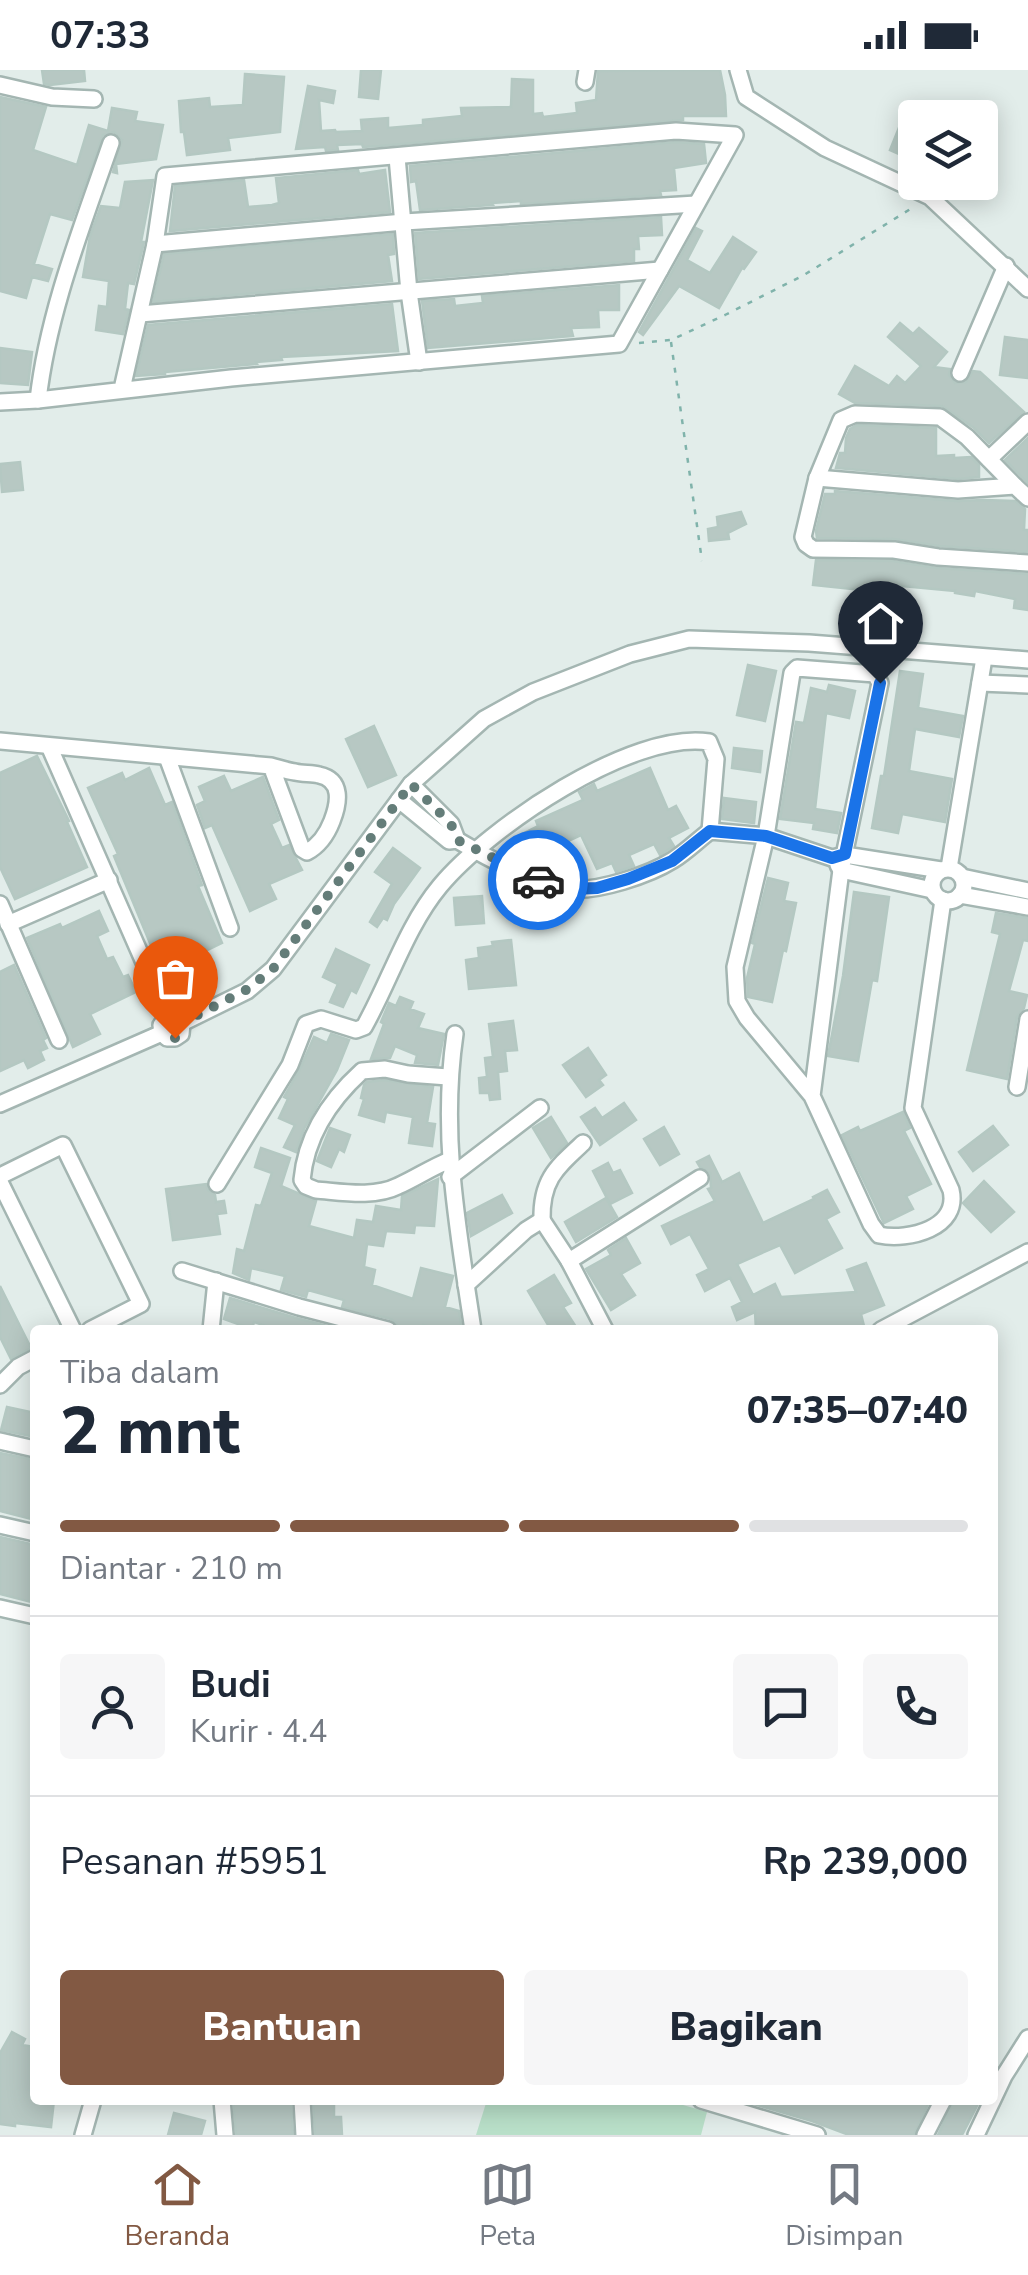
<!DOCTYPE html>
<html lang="id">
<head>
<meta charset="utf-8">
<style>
	:root { --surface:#fff; --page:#f6f6f7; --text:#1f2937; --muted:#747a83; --line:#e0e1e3; --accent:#825943 }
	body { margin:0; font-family:"Nunito Sans",sans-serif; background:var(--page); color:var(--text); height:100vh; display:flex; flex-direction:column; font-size:38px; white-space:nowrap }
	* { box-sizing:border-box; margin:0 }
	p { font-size:32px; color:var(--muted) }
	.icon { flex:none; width:55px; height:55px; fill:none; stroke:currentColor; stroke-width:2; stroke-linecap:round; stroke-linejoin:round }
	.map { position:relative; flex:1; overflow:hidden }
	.panel { position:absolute; left:30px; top:1255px; width:968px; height:780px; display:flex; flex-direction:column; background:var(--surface); border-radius:10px; box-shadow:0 5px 25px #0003 }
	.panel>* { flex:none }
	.fabs { position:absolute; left:898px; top:30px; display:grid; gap:20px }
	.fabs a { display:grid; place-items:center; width:100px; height:100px; border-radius:10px; background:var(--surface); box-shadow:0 5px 25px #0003; font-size:50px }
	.pin { position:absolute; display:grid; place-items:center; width:85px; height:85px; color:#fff; margin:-102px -42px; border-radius:50% 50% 50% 0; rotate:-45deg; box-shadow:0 0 10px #0007 }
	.pin .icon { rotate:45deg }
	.courier { position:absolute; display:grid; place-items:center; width:100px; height:100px; margin:-50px; border:8px solid #1a73e8; border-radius:50%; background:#fff; color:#222; box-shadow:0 2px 12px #0007 }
	.headline em { font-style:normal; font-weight:800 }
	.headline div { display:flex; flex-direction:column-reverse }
	.headline { display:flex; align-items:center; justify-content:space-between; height:170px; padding:0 30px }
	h1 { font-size:65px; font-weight:800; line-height:75px }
	.bar { display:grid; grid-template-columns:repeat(4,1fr); gap:15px 10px; align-content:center; height:120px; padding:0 30px }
	.bar i { height:12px; border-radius:8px; background:var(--line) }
	.bar .selected { background:var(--accent) }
	.bar p { grid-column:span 4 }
	.line { display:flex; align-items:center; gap:25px; padding:0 30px; border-top:2px solid var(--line) }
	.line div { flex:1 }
	.round { display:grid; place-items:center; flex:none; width:105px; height:105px; border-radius:10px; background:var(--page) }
	.cta { display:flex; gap:20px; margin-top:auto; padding:20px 30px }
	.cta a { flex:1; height:115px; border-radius:10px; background:var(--accent); color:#fff; font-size:40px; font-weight:800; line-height:115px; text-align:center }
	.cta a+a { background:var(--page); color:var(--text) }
	.status { display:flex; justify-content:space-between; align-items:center; height:70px; padding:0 50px; background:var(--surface); direction:ltr }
	.status svg { height:28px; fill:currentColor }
	.dock { display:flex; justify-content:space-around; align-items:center; height:140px; border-top:2px solid var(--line); background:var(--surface); font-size:28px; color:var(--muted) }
	.dock a { display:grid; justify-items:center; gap:5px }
	.dock .selected { color:var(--accent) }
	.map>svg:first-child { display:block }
	.green { fill:#b9e0c9 }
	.building { fill:#b7c8c3; stroke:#b4c8c2; stroke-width:2.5 }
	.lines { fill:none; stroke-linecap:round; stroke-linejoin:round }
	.minor-casing { stroke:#a4b6b2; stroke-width:20 }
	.path { stroke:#80b3ab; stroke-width:2.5; stroke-dasharray:5 8; stroke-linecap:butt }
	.minor { stroke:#fff; stroke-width:15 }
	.done { stroke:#647d79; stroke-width:10; stroke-dasharray:0 18 }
	.route { stroke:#1a73e8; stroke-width:12 }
</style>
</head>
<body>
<div class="status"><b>07:33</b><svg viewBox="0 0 49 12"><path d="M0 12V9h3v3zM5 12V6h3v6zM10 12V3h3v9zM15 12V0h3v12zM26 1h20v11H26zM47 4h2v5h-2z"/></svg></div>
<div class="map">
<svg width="1028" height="2065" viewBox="0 0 1028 2065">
	<rect width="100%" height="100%" fill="#e2edea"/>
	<polygon class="green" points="487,2030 666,2030 707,2042 701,2065 476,2065"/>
	<g class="building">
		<polygon points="42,0 84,0 85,11 50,15 44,14"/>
		<polygon points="361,0 381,0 378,29 359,27"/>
		<polygon points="720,0 725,25 726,46 683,46 683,50 379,76 363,77 362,74 337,75 338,80 326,81 325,77 296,79 308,16 335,21 333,33 319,30 321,61 335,60 336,62 362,61 361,50 388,48 388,58 423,55 423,50 462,46 461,38 511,37 512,9 533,10 533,44 542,43 543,47 577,43 576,33 596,30 598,1"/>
		<polygon points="245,4 284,7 280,62 228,68 230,80 187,85 184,62 181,62 179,31 209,28 210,37 243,35"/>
		<polygon points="0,27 46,37 33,80 77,95 89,55 108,61 112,38 137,42 135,51 163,55 156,89 116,94 117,103 113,102 122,70 114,62 103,65 72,150 50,144 34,194 52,199 48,211 32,207 26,228 0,221"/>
		<polygon points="900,55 915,61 915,91 890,80"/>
		<polygon points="676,72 704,74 706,93 674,98 676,120 660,121 661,125 521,134 521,131 492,133 493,135 420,140 416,111 411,112 410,96"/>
		<polygon points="358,100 359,104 385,100 390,142 170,161 175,116 244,110 248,137 272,135 279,133 276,108"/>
		<polygon points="153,110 141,172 144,172 134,214 128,213 125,239 129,240 123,264 96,260 99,236 107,237 109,211 83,207 90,166 101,136 120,138 125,112"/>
		<polygon points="661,147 662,165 638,166 639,179 634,179 634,191 419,209 415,163"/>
		<polygon points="696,158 702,161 687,190 710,203 733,167 756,182 744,199 742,198 719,238 679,216 643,265 639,262"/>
		<polygon points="393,164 394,184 388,185 392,211 153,232 164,184"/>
		<polygon points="619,215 619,240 598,240 599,257 571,258 573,266 428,278 422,231 454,229 455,236 483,233 482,226"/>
		<polygon points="392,234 398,281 281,287 282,290 256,292 257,294 165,302 165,304 136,306 148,255"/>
		<polygon points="900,253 913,264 919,258 947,282 934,297 950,299 949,305 955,313 966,312 973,301 980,302 1024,342 989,373 974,358 942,336 855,333 839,324 855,296 889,316 897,306 905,313 921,296 888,267"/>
		<polygon points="1005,267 1028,270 1028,308 1000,305"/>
		<polygon points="0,278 32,282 28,315 0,313"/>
		<polygon points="857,355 936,358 936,386 954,385 954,388 971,387 979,395 979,407 958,409 836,398 840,383 845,383 846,368 850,359"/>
		<polygon points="1028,368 1028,413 1005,390"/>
		<polygon points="20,392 23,420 2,422 0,394"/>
		<polygon points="835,421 957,431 984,430 1015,431 1025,439 1024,460 1028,460 1028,482 939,476 894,469 817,468 816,461 825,424 835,424"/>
		<polygon points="741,442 746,454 728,463 729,469 709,471 708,459 718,457 717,447"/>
		<polygon points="816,490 893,491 937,498 1028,504 1028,540 1014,538 1015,529 975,521 974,526 955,523 955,521 902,516 900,528 880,525 881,522 813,515"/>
		<polygon points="748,595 776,601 765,651 737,645"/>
		<polygon points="900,601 923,604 918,638 963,646 959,667 915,659 909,701 952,709 945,752 902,744 898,763 872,758 881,706 884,706"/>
		<polygon points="829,615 855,621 849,648 826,643 815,739 841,743 837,763 813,759 814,753 780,749 796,652 804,653 811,618 827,622"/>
		<polygon points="374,656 396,705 368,717 346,669"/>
		<polygon points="734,678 762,681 760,702 732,698"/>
		<polygon points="37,686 69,751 67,752 87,797 15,829 0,797 0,703"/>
		<polygon points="149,698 165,735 172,732 202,815 198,816 222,873 162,902 114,786 118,784 88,718 122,703 125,710"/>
		<polygon points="650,698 668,740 676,736 688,758 669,768 674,776 660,785 654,774 629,785 634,796 616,802 612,793 597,799 581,765 529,789 518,766 538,756 536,751 583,730 579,722 594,714 597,721"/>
		<polygon points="224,706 231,721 263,707 279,750 271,754 282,778 289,775 302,800 269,814 276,829 250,841 212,755 205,758 197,735 205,731 199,717"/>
		<polygon points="724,728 756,732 754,753 722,749"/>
		<polygon points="393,778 420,798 394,834 387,850 383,848 377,857 370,852 392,814 375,802"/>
		<polygon points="768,808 788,813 784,831 796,833 786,881 783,880 772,932 748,927 747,908 755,874 752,873"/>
		<polygon points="854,822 889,827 877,911 872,910 858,991 828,986 843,906"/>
		<polygon points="482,826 484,853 456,855 454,828"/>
		<polygon points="99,841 108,861 97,866 107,889 113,887 123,907 128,905 136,922 90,944 100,964 73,977 27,868 60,854 62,858"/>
		<polygon points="996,843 1028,848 1028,871 1023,870 1009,921 1027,925 1024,938 1017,947 1007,1009 967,1000 1000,864 992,862"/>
		<polygon points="511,870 516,915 469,919 466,890 479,888 478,878 493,876 492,872"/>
		<polygon points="336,879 369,895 356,923 351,920 343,937 330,932 338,914 323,907"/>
		<polygon points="14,895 46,968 43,970 47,978 40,981 44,990 28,998 24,990 0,1001 0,902"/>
		<polygon points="400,927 413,932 410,939 424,944 418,958 444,964 438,995 415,993 417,985 395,976 390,988 371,989 384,954 381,952 389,933 396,936"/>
		<polygon points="513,951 517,980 505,981 507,1001 498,1002 500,1029 490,1030 489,1023 480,1023 479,1008 487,1007 485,988 493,987 489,954"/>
		<polygon points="331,964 349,970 337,1000 304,1059 296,1082 284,1077 295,1055 279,1048 288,1029 284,1027 300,999 314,967 327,973"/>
		<polygon points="588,978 606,1005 599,1010 603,1015 586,1027 563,995"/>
		<polygon points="384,1010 433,1017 427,1053 435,1054 432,1076 409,1073 413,1047 386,1042 384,1052 359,1045 364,1029 361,1028 364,1015 367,1012"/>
		<polygon points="624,1033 636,1050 600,1075 581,1047 595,1038 602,1048"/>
		<polygon points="903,1042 910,1058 904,1061 931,1114 906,1126 913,1139 884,1153 842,1065 858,1057 860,1061"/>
		<polygon points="551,1047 567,1073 551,1088 533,1058"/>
		<polygon points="993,1056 1008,1075 973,1101 959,1082"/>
		<polygon points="664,1057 679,1084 660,1095 644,1069"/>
		<polygon points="330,1058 350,1065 344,1082 339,1079 331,1097 317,1091"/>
		<polygon points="261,1078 290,1088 281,1116 316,1131 309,1156 354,1168 357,1150 373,1152 376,1136 401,1140 402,1126 438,1109 434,1156 415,1155 414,1163 386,1161 383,1176 367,1174 364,1197 375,1200 372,1215 413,1229 421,1198 453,1206 445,1237 459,1241 462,1260 441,1260 423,1255 422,1260 399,1260 396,1253 391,1249 342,1237 344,1230 308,1220 306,1227 281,1220 285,1206 251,1198 249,1210 233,1203 237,1179 244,1181 256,1135 261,1136 272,1103 255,1097"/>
		<polygon points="709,1086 722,1112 739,1103 763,1153 814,1129 813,1127 827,1120 839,1142 826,1149 842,1178 795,1203 780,1175 737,1194 753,1225 775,1214 781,1227 856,1222 847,1200 866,1193 884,1235 861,1244 864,1256 850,1259 756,1260 755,1242 737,1250 732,1237 742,1232 730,1208 705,1221 697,1205 709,1199 690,1164 671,1174 662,1156 715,1131 708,1119 711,1118 710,1103 700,1097 697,1092"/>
		<polygon points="608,1093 613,1103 620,1100 632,1123 610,1134 593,1101"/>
		<polygon points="984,1111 1014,1142 991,1162 963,1133"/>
		<polygon points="206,1114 208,1120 215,1125 216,1132 224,1131 226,1143 217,1144 220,1164 173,1170 166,1119"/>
		<polygon points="502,1125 512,1143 471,1166 467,1143"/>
		<polygon points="606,1128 617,1147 576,1172 565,1152"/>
		<polygon points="626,1168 640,1193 621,1204 635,1225 611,1240 586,1199 611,1185 608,1180"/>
		<polygon points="554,1205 571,1233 563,1237 578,1260 551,1260 528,1221"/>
		<polygon points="0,1216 31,1278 11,1289 0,1267"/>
		<polygon points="230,1228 296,1248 343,1260 277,1260 254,1252 252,1259 224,1249"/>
		<polygon points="7,1337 35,1343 35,1367 1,1360"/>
		<polygon points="0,1383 35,1390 35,1450 0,1441"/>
		<polygon points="0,1467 35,1475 35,1533 0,1524"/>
		<polygon points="12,1962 25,1969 22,1975 35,1977 35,2030 54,2030 51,2057 15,2053 15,2056 0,2054 0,1983"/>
		<polygon points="233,2030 291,2030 293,2065 236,2065"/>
		<polygon points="313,2030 334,2030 334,2047 341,2047 342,2065 315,2065"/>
		<polygon points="740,2030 930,2030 914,2065 849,2065 812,2051"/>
		<polygon points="954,2030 980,2030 962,2065 938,2065"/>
		<polygon points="174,2043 205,2051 201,2065 168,2065"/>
	</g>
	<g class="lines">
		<g class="minor-casing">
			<g id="minor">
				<polyline points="738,0 746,27 825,78 930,127 1028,219"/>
				<polyline points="585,12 587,0"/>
				<polyline points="0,15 52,27 94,29"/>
				<polyline points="397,87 409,222 419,292"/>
				<polyline points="155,174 404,152 696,134"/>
				<polyline points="140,244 660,200"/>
				<polyline points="960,303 1006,196"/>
				<path d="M38,330c10,-88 44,-173 73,-257"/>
				<polyline points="0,332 38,330 231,308 619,274 735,65 676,61 165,106 155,174 122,319"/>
				<polyline points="989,389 1028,352"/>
				<polyline points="817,408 958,420 1015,416 1028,428"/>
				<polyline points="1015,416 967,367 940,347 855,344 841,350 817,408 803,467 806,474 813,479 894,480 938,487 1028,493"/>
				<polyline points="980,613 1028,615"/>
				<path d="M0,671l271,25c8,2 16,5 24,6 8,2 17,1 24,3 24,5 20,28 13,46 -5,13 -12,24 -25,31l-5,-3 -31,-83"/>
				<polyline points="49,676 168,947"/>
				<polyline points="167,687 230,858"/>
				<polyline points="411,714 451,754 457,770"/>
				<path d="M399,730l50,41 8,-1c29,17 80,45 113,49 28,3 79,-14 103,-29 13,-8 25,-20 37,-29l56,5 66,22 13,-3 96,15"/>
				<polyline points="838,795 841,800 932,820"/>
				<polyline points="949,798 984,588"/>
				<circle cx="948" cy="815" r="16"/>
				<polyline points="962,807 1028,821"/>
				<polyline points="960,825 1028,837"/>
				<polyline points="0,834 59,970"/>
				<polyline points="8,854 109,810"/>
				<polyline points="182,953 247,921 273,899 411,714 484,649 533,622 630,584 689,569 809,573 1028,590"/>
				<path d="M455,964c-15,102 3,195 18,296"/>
				<path d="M448,1007l-40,-3 -23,-5 -23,2c-32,29 -56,65 -60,109l4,6 10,4c26,2 58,8 82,-4 18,-8 34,-19 52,-26"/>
				<polyline points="1017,1017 1028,949"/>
				<path d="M812,1026l29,-226 39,-187 -5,-9 -78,-6 -5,5 -26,163 -31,131 2,34 10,17 65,78 59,128 8,11c30,6 81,-7 72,-45l-38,-82 30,-208"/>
				<polyline points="0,1034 162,963 167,968 175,968 181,964 182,953 176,947 168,947 161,955 162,963"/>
				<polyline points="0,1106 63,1075 141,1234 90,1260"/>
				<polyline points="450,1107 540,1038"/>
				<polyline points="0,1112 73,1260"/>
				<path d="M217,1114l73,-119 16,-41 15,-5 35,11 8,-3c26,-46 42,-100 76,-141 48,-58 192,-156 269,-144l7,17 -6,72"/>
				<path d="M542,1150c-1,-40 14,-52 41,-77"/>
				<polyline points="569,1191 700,1108"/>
				<polyline points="182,1201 299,1237 388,1260"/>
				<polyline points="466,1215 526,1160 542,1150 569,1191 605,1260"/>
				<polyline points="211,1260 216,1211"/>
				<polyline points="881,1260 1028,1182"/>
				<polyline points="0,1315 18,1297 35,1288"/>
				<polyline points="0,1371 35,1379"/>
				<polyline points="0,1455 35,1463"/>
				<polyline points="0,1538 35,1546"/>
				<polyline points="222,2030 225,2065"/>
				<polyline points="302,2030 304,2065"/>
				<polyline points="701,2030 817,2065"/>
				<polyline points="83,2065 93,2030"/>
				<polyline points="925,2065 943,2030"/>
				<polyline points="976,2065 1004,2006 1028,1968"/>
			</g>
		</g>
		<g class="path">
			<polyline points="671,272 702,491"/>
			<polyline points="639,273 671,270 725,245 804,205 912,138"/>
		</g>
		<use href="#minor" class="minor"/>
	</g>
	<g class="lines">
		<polyline class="done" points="175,968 181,964 182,953 246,920 273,899 411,714 451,754 457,770 538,810"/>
		<polyline class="route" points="538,810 571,819 597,818 628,809 672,791 710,761 766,766 832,788 845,784 880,613"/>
	</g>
</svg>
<div class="fabs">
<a><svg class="icon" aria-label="layers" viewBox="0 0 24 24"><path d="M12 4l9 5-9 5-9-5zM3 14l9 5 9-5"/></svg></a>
</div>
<div class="pin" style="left:175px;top:968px;background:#ea580c"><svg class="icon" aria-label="bag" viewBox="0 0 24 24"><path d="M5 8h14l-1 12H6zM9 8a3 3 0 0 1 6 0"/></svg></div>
<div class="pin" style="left:880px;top:613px;background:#1f2937"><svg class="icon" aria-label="home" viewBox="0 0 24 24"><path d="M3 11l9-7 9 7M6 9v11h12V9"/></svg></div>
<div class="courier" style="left:538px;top:810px"><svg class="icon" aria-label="car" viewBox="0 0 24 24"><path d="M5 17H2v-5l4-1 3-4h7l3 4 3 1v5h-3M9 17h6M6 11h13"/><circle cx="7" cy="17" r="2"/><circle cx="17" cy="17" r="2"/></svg></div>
<section class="panel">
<div class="headline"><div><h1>2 mnt</h1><p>Tiba dalam</p></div><em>07:35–07:40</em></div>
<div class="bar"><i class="selected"></i><i class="selected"></i><i class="selected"></i><i></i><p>Diantar · 210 m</p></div>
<div class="line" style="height:180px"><a class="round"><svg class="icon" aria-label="person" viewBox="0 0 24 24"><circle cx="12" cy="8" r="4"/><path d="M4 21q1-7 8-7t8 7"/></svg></a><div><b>Budi</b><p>Kurir · 4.4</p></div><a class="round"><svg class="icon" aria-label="chat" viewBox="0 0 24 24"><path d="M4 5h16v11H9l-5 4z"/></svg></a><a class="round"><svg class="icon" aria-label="phone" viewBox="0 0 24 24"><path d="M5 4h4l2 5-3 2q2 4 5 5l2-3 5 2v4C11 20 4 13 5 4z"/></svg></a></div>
<div class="line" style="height:130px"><div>Pesanan #5951</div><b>Rp 239,000</b></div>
<div class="cta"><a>Bantuan</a><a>Bagikan</a></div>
</section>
</div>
<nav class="dock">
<a class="selected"><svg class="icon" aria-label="home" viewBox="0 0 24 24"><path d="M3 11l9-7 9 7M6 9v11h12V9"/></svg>Beranda</a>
<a><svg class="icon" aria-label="map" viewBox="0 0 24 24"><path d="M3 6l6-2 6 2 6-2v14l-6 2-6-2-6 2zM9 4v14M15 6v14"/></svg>Peta</a>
<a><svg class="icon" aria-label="saved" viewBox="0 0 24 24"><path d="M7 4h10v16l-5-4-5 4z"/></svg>Disimpan</a>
</nav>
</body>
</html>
